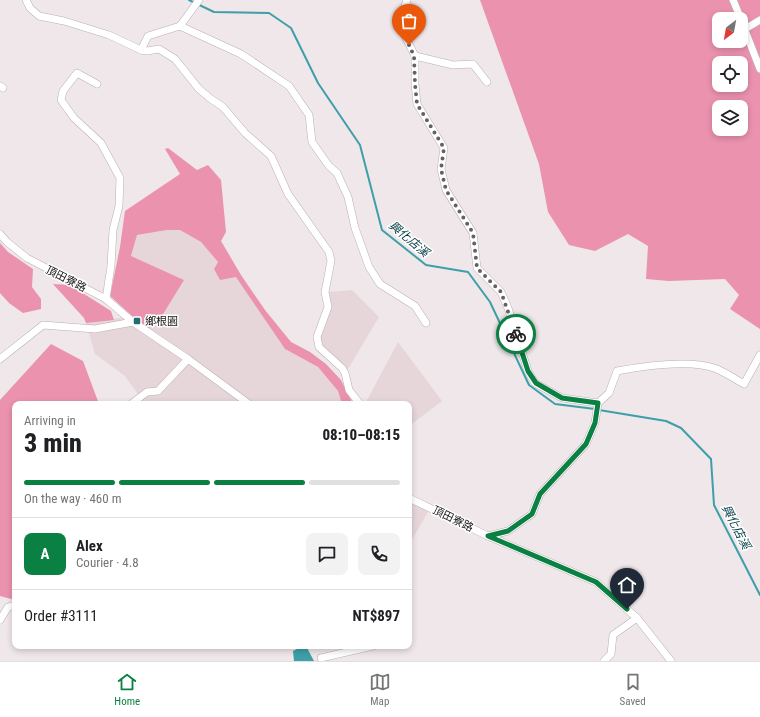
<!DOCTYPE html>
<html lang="en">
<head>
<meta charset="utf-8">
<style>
	:root { --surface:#fff; --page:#f2f2f2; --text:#202124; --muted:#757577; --line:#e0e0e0; --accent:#0b8043 }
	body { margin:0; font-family:"Roboto Condensed","Noto Sans TC",sans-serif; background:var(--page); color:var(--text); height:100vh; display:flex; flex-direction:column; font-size:15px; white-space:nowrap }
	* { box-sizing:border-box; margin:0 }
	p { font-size:13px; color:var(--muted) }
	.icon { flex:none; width:22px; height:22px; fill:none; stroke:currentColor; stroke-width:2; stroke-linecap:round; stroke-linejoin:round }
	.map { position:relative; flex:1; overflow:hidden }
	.details { position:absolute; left:12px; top:401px; width:400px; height:248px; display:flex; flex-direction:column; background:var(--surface); border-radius:8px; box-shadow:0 2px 6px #0003 }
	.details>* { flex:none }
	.needle { width:26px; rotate:211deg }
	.tools { position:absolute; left:712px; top:12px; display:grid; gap:8px }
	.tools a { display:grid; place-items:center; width:36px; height:36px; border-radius:8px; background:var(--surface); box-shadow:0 2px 6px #0003; font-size:20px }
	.pin { position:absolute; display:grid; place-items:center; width:34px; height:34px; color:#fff; margin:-41px -17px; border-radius:50% 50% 50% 0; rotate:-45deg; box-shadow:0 0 4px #0007 }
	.pin .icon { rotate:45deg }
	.courier { position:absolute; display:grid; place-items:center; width:40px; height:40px; margin:-20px; border:3px solid #0b8043; border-radius:50%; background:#fff; color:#222; box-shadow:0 1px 5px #0007 }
	.headline em { font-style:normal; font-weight:800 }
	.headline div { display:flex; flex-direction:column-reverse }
	.headline { display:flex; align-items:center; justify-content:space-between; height:68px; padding:0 12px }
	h1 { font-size:26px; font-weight:800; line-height:30px }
	.bar { display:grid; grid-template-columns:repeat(4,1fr); gap:6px 4px; align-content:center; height:48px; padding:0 12px }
	.bar i { height:5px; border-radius:3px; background:var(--line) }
	.bar .selected { background:var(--accent) }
	.bar p { grid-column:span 4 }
	.line { display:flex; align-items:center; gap:10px; padding:0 12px; border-top:1px solid var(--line) }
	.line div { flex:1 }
	.round { display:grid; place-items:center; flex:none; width:42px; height:42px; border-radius:8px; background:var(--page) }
	.tabs { display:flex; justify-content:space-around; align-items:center; height:56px; border-top:1px solid var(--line); background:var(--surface); font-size:11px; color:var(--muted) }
	.tabs a { display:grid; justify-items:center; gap:2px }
	.tabs .selected { color:var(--accent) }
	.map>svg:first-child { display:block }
	.built { fill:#e6d6da }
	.forest { fill:#eb92af; fill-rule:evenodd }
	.water { fill:#3d9fa9 }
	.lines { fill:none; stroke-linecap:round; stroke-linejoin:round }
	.stream { stroke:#3d9fa9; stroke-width:2 }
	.minor-casing { stroke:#b8b0b2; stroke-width:8 }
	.minor { stroke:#fff; stroke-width:7 }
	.done { stroke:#656061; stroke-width:4; stroke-dasharray:0 7.2 }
	.route { stroke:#0b8043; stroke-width:5 }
	.poi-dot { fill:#236d75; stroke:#fff; stroke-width:1.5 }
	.labels { text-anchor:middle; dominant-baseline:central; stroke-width:3; stroke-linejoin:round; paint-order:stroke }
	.street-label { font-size:11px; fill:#1a1718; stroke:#fff }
	.poi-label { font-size:11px; fill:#1a1718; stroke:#fff; text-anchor:start }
	.water-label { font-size:12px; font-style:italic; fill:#003c42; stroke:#fff }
</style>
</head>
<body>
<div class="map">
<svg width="760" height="661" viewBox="0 0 760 661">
	<rect width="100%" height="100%" fill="#efe7e9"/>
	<g class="built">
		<polygon points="167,230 180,230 201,242 218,262 214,269 236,276 285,349 318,367 338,391 342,404 145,404 125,376 95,354 86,323 132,316 184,280 131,256 137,235"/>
		<polygon points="352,290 379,317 348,369 333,358 322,347 319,337 329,304 329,292"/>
		<polygon points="398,342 442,401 409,426 409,404 365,404"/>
		<polygon points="409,500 428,512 409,545"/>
	</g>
	<g class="forest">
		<path d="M480,0h280v329l-30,-20 9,-14 -14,-16 -56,2 -23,-2 2,-33 -20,-12 -33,17 -26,-6 -21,-33 -9,-48zM719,19h22v22h-22zM719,63h22v22h-22zM719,107h22v22h-22z"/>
		<polygon points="168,148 197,170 208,165 221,180 226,232 221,241 241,275 265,310 291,342 310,352 326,364 341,380 353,404 342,404 338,391 318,367 285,349 236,277 220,280 214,269 218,262 201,242 180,230 167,230 137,235 131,256 184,280 160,319 149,328 132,316 110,296 120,247 125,211 180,174 165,149"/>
		<polygon points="0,243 8,252 33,269 32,287 41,299 41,309 23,313 9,303 0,293"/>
		<polygon points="53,284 70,285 111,311 114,320 86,323 84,318"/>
		<polygon points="51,344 83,361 99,404 15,404 15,600 0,596 0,400"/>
	</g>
	<polygon class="water" points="303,646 306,646 314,661 294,661 293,651"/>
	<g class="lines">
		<g class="stream">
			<polyline points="189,0 214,12 269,13 291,28 318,83 360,145 382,230 426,265 468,272 490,302 529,385 555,404 595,409"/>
			<polyline points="599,410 666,421 681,428 711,459 714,505 760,595"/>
		</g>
		<g class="minor-casing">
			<g id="minor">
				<polyline points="26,0 30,8 39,16 64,21 109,35 141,50 147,51 159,49 175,59 199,89 211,99 223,107 245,133 271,156 288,194 329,252 331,261 325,292 328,307 317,337 319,347 342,368 345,373 349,390 360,404"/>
				<polyline points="407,0 399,24 415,56 415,84 417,104 444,148 441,169 446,190 473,233 477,268 501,292 508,308 528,371 535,383 562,398 598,403"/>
				<polyline points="733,0 741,19"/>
				<polyline points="741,20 760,69"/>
				<polyline points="180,26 199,0"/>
				<polyline points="745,29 760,20"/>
				<polyline points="141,50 148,36 180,26 241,54 289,86 309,115 312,142 329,166 337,173 348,197 355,228 369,267 380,284 415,306 426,323"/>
				<polyline points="415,56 453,65 473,64 487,82"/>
				<polyline points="97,84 77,73 63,91 61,100 74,118 101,143 120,178 119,206 113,230 111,266 106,299"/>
				<polyline points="0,86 3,88"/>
				<polyline points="0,234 7,242 27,258 106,299 133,322 188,359 249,404"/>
				<polyline points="0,359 43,325 95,329 133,322"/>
				<polyline points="131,404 147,392 158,391 188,359"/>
				<polyline points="409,498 488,536 596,582 637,618 671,661"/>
				<path d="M488,536l20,-5 24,-17 8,-20 46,-50 9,-21 3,-20 11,-10 8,-22c27,-5 74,-12 100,-2 9,4 18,10 27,15l16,-29"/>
				<polyline points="0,620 8,607 15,605"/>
				<polyline points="321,658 373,646"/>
				<polyline points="604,661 611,654 613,635 637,618"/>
			</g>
		</g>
		<use href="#minor" class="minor"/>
	</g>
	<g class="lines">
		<polyline class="done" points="409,45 414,56 415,84 417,104 444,148 441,169 446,190 473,233 477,268 501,292 516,334"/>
		<polyline class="route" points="516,334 528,371 536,383 562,398 598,403 595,423 586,444 540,494 532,514 508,531 488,536 596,582 627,609"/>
	</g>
	<rect class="poi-dot" x="133" y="317" width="8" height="8" rx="2"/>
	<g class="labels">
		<g class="street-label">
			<text transform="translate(66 279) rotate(27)">頂田寮路</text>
			<text transform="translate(453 519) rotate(26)">頂田寮路</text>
		</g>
		<g class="poi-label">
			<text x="145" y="321">鄉根園</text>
		</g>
		<g class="water-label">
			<text transform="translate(409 239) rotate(40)">興化店溪</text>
			<text transform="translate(736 527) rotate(63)">興化店溪</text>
		</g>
	</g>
</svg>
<div class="tools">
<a><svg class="needle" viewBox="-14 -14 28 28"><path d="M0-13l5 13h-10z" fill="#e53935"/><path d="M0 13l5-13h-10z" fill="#757577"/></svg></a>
<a><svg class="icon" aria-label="locate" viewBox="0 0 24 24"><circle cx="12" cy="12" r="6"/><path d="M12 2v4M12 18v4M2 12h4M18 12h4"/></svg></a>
<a><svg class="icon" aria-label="layers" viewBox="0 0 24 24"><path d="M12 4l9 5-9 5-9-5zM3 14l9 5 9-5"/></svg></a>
</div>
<div class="pin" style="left:409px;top:45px;background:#ea580c"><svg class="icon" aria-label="bag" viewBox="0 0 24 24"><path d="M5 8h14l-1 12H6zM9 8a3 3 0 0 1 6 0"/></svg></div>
<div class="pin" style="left:627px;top:609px;background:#1f2937"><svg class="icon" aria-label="home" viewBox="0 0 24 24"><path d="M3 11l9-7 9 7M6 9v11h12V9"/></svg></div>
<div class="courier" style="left:516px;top:334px"><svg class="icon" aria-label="bike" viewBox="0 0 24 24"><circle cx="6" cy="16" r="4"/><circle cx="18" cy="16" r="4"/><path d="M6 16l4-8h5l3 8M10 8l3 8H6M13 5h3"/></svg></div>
<section class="details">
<div class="headline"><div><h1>3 min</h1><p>Arriving in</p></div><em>08:10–08:15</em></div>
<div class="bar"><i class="selected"></i><i class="selected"></i><i class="selected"></i><i></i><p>On the way · 460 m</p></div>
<div class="line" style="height:72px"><b class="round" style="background:var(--accent);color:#fff">A</b><div><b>Alex</b><p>Courier · 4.8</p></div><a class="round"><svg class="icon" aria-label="chat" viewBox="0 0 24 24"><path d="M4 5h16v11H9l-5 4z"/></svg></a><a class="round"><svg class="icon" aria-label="phone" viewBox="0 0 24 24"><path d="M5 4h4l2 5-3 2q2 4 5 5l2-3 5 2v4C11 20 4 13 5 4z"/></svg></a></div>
<div class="line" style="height:52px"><div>Order #3111</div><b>NT$897</b></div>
</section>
</div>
<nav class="tabs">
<a class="selected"><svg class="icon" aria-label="home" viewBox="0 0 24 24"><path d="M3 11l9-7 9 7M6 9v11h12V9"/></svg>Home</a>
<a><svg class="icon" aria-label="map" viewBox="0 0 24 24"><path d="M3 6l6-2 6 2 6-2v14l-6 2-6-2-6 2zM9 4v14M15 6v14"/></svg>Map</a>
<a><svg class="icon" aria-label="saved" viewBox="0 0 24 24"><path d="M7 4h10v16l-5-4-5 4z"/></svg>Saved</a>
</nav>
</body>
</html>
